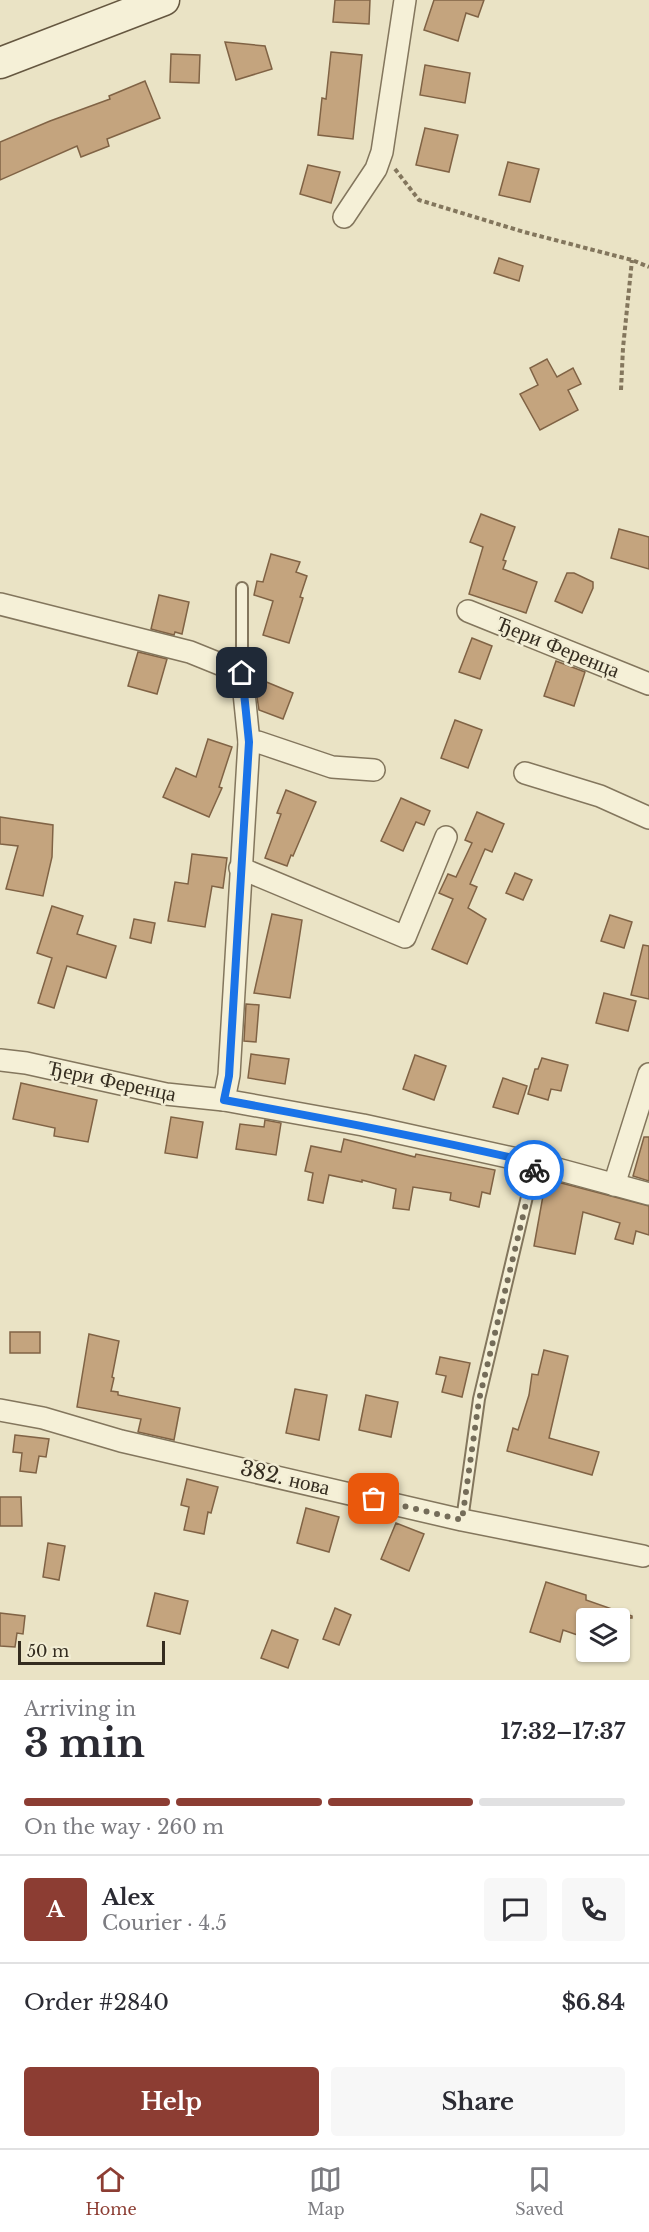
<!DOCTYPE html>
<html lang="en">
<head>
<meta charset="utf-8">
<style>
	:root { --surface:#fff; --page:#f7f7f7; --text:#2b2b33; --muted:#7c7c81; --line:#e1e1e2; --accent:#8c3d33 }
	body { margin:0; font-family:"Libre Baskerville",serif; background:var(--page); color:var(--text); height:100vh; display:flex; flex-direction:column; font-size:22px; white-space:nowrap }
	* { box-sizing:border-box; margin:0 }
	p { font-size:20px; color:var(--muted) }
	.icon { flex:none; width:33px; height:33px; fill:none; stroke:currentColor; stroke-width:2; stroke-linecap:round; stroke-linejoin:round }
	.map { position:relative; height:1680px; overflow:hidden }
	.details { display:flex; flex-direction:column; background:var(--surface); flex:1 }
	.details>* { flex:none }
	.fabs { position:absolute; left:576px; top:1608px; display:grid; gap:12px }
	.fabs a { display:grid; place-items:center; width:54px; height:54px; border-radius:6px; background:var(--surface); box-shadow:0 2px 4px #0004; font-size:30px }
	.scale { position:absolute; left:18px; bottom:15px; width:147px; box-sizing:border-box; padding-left:6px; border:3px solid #342c1f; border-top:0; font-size:16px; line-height:21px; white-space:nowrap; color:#342c1f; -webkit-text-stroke:4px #f2edd4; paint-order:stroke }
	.pin { position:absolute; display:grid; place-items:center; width:51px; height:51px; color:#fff; margin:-26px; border-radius:12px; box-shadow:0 3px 9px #0006 }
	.courier { position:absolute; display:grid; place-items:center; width:60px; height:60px; margin:-30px; border:4px solid #1a73e8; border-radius:50%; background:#fff; color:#222; box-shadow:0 2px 8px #0007 }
	.summary em { font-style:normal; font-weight:800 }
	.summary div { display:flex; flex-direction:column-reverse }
	.summary { display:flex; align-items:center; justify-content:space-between; height:102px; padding:0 24px }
	h1 { font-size:39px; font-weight:800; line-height:45px }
	.bar { display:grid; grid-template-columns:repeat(4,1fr); gap:9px 6px; align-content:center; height:72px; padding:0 24px }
	.bar i { height:8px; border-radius:4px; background:var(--line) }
	.bar .active { background:var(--accent) }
	.bar p { grid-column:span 4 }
	.line { display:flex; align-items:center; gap:15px; padding:0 24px; border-top:2px solid var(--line) }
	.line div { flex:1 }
	.round { display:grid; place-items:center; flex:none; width:63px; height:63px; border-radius:6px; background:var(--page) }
	.cta { display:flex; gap:12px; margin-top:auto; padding:12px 24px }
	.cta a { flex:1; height:69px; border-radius:6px; background:var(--accent); color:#fff; font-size:24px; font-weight:800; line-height:69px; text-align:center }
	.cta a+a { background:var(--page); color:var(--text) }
	.tab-bar { display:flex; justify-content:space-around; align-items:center; height:84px; border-top:2px solid var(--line); background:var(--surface); font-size:16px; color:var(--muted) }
	.tab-bar a { display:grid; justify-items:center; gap:3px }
	.tab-bar .active { color:var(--accent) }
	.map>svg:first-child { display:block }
	.building { fill:#c4a47e; stroke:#806345; stroke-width:1.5 }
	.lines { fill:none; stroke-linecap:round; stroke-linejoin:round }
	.lane-casing { stroke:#83765d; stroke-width:14 }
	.street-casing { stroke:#83765d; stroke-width:24 }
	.secondary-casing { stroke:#655740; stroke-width:33 }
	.path { stroke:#83765d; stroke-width:4; stroke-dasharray:4.5 3; stroke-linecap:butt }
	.lane { stroke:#f5f0d7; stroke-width:10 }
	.street { stroke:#f5f0d7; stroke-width:21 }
	.secondary { stroke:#f5f0d7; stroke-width:30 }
	.done { stroke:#746c59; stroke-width:6; stroke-dasharray:0 10.8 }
	.route { stroke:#1a73e8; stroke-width:8 }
	.labels { text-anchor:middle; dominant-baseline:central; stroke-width:5; stroke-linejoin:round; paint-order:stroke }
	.street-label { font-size:21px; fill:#342c1f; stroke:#f2edd4 }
</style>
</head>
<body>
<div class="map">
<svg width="649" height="1680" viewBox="0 0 649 1680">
	<rect width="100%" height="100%" fill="#eae3c5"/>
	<g class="building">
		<polygon points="335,0 370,0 369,24 333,22"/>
		<polygon points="434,0 484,0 478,17 466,13 458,41 424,30"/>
		<polygon points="225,42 265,46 272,69 236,80"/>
		<polygon points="331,52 362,55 353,139 318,135 322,98 326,99"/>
		<polygon points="171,54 200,55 199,83 170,82"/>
		<polygon points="425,65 470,73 465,103 420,95"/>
		<polygon points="145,81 160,118 107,139 109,146 81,157 77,146 0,180 0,142 50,121 110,99 109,96"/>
		<polygon points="425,128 458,135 449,172 416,165"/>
		<polygon points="508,162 539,169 530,202 499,195"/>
		<polygon points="308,165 340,172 331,203 300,194"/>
		<polygon points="499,258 523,266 519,281 494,273"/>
		<polygon points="547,359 557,377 573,368 581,384 568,390 578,410 540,430 520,394 538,385 530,368"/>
		<polygon points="481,514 515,527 503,560 506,561 503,569 537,582 526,613 469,594 483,547 470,542"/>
		<polygon points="619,529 649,537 649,569 611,558"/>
		<polygon points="271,554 300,562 296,572 307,576 300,597 303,598 289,643 263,635 273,601 254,595 257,581 263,582"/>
		<polygon points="567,573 574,573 593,582 593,588 582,613 555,601"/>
		<polygon points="159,595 189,602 182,634 175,632 174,635 151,629"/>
		<polygon points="472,638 492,646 480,679 459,672"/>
		<polygon points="138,652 167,659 157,694 128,686"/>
		<polygon points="556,661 585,672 574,706 544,696"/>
		<polygon points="264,681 293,693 283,719 259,710 257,697"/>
		<polygon points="455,720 482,730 468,768 441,758"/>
		<polygon points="208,739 232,747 219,787 222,788 209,817 163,797 176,768 196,777"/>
		<polygon points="286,790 316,802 293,856 291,855 287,866 265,858 281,814 277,813"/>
		<polygon points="401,798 430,811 424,825 416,822 403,851 381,841"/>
		<polygon points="477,812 504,824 492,852 485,849 470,884 477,887 468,908 486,919 467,964 432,949 453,899 439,893 448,874 456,877 472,843 465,840"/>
		<polygon points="0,817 53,825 52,857 43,896 6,889 18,846 0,844"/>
		<polygon points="192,854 227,858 223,888 212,886 205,927 168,921 175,882 188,884"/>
		<polygon points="515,873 532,880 523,900 506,893"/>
		<polygon points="52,906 83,916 77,934 116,946 106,978 67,966 54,1008 38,1003 52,958 37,953"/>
		<polygon points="272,914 302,920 290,998 254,993"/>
		<polygon points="610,915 632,922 624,948 601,941"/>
		<polygon points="134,919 155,923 151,943 130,938"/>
		<polygon points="643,945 649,946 649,999 631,995"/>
		<polygon points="604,993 636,1001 628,1031 596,1023"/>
		<polygon points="246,1004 259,1005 256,1042 244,1041"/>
		<polygon points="251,1054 289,1059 285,1084 248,1078"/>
		<polygon points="415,1055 446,1066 434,1100 403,1089"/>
		<polygon points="542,1058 568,1065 561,1091 551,1089 548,1100 528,1094 535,1069 538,1069"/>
		<polygon points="503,1078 527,1086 518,1114 493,1107"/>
		<polygon points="21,1083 97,1100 88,1142 54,1136 55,1128 13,1119"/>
		<polygon points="171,1117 203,1122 197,1158 165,1153"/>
		<polygon points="265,1120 281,1123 276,1155 236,1149 240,1124 264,1127"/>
		<polygon points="644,1137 649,1137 649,1181 633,1176"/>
		<polygon points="344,1139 415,1157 416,1154 495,1170 490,1194 482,1192 479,1207 450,1200 451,1193 413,1187 409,1210 393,1208 396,1189 362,1180 362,1182 329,1175 323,1203 308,1200 313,1173 305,1171 311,1146 341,1152"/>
		<polygon points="546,1179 649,1206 649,1235 636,1231 633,1244 615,1239 620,1223 583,1212 575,1254 534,1246"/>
		<rect x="10" y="1332" width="30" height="21"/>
		<polygon points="89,1334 119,1341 112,1377 114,1378 111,1391 118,1392 118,1395 180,1408 174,1440 138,1432 141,1419 77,1407"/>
		<polygon points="544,1350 568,1356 549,1438 599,1452 592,1475 507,1451 513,1428 518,1430 529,1395 532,1374 538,1375"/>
		<polygon points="440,1357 470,1363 462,1397 442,1392 446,1376 436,1374"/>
		<polygon points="295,1389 327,1395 319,1440 286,1433"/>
		<polygon points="366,1395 398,1402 391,1437 359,1430"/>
		<polygon points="15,1435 49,1439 46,1457 39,1456 36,1473 20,1471 22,1453 13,1452"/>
		<polygon points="187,1479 218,1487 211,1513 208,1512 204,1534 184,1530 189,1507 181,1505"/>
		<polygon points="0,1497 21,1497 22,1526 0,1526"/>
		<polygon points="306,1508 339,1517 329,1552 297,1543"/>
		<polygon points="396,1523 424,1534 409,1571 381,1559"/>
		<polygon points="48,1543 65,1546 59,1580 43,1577"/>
		<polygon points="546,1582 586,1595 586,1600 632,1616 632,1618 586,1618 586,1638 563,1630 560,1642 530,1632"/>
		<polygon points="155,1593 188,1601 180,1634 147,1626"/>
		<polygon points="335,1608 351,1615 339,1645 323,1639"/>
		<polygon points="0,1613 25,1616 23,1634 17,1633 15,1647 0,1646"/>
		<polygon points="272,1630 298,1640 288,1668 261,1658"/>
	</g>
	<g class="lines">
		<g class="lane-casing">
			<g id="lane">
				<polyline points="242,673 242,588"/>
				<polyline points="462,1520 479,1399 535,1163"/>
			</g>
		</g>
		<g class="street-casing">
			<g id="street">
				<polyline points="344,217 376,169 382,152 405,0"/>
				<polyline points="0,604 190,652 242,673 249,742 229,1075 224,1100"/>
				<polyline points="468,611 649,684"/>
				<polyline points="249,742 258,742 332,767 374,770"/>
				<polyline points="525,773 600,796 649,818"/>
				<polyline points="240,868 405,937 446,837"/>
				<polyline points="0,1060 26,1063 166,1094 224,1100 363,1125 535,1163 649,1194"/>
				<polyline points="614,1185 649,1074"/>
				<polyline points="0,1410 43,1418 121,1441 462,1520 643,1556"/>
			</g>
		</g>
		<g class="secondary-casing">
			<polyline id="secondary" points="0,63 164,0"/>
		</g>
		<g class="path">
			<polyline points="395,169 419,200 524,232 632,260 649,267"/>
			<polyline points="621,390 623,348 632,260"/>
		</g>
		<use href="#lane" class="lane"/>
		<use href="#street" class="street"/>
		<use href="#secondary" class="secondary"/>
	</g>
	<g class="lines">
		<polyline class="done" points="374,1499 462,1520 479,1400 534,1170"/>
		<path class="route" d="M242,673l7,69 -20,334 -5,24c104,19 208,39 311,63l-1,7"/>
	</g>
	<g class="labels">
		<g class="street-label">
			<text transform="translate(558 647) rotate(22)">Ђери Ференца</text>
			<text transform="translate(112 1081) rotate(12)">Ђери Ференца</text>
			<text transform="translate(285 1478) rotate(13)">382. нова</text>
		</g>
	</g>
</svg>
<div class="fabs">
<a><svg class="icon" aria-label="layers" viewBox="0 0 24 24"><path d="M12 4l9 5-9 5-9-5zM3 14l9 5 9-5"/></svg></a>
</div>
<div class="scale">50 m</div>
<div class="pin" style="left:374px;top:1499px;background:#ea580c"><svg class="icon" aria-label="bag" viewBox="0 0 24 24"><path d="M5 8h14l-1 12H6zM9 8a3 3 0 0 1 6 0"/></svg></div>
<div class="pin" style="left:242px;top:673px;background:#1f2937"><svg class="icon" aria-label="home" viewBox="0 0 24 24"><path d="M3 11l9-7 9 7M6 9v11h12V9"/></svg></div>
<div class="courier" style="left:534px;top:1170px"><svg class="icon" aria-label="bike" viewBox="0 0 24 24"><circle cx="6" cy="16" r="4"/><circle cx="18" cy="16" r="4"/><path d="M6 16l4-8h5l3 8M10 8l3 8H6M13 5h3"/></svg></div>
</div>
<section class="details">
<div class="summary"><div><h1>3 min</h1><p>Arriving in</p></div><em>17:32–17:37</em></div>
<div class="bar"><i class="active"></i><i class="active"></i><i class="active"></i><i></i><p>On the way · 260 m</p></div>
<div class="line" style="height:108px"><b class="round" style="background:var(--accent);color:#fff">A</b><div><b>Alex</b><p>Courier · 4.5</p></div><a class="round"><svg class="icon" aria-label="chat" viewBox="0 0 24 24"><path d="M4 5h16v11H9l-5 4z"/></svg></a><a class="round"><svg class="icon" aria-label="phone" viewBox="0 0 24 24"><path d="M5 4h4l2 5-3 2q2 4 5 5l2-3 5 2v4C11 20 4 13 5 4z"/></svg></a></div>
<div class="line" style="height:78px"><div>Order #2840</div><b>$6.84</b></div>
<div class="cta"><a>Help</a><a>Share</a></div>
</section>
<nav class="tab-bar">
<a class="active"><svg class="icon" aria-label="home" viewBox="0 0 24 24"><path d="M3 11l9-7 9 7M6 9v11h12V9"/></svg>Home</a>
<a><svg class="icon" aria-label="map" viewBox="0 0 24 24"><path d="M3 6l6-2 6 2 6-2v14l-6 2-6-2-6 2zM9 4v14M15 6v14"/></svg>Map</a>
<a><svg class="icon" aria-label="saved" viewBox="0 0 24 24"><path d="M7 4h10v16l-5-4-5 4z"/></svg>Saved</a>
</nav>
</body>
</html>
